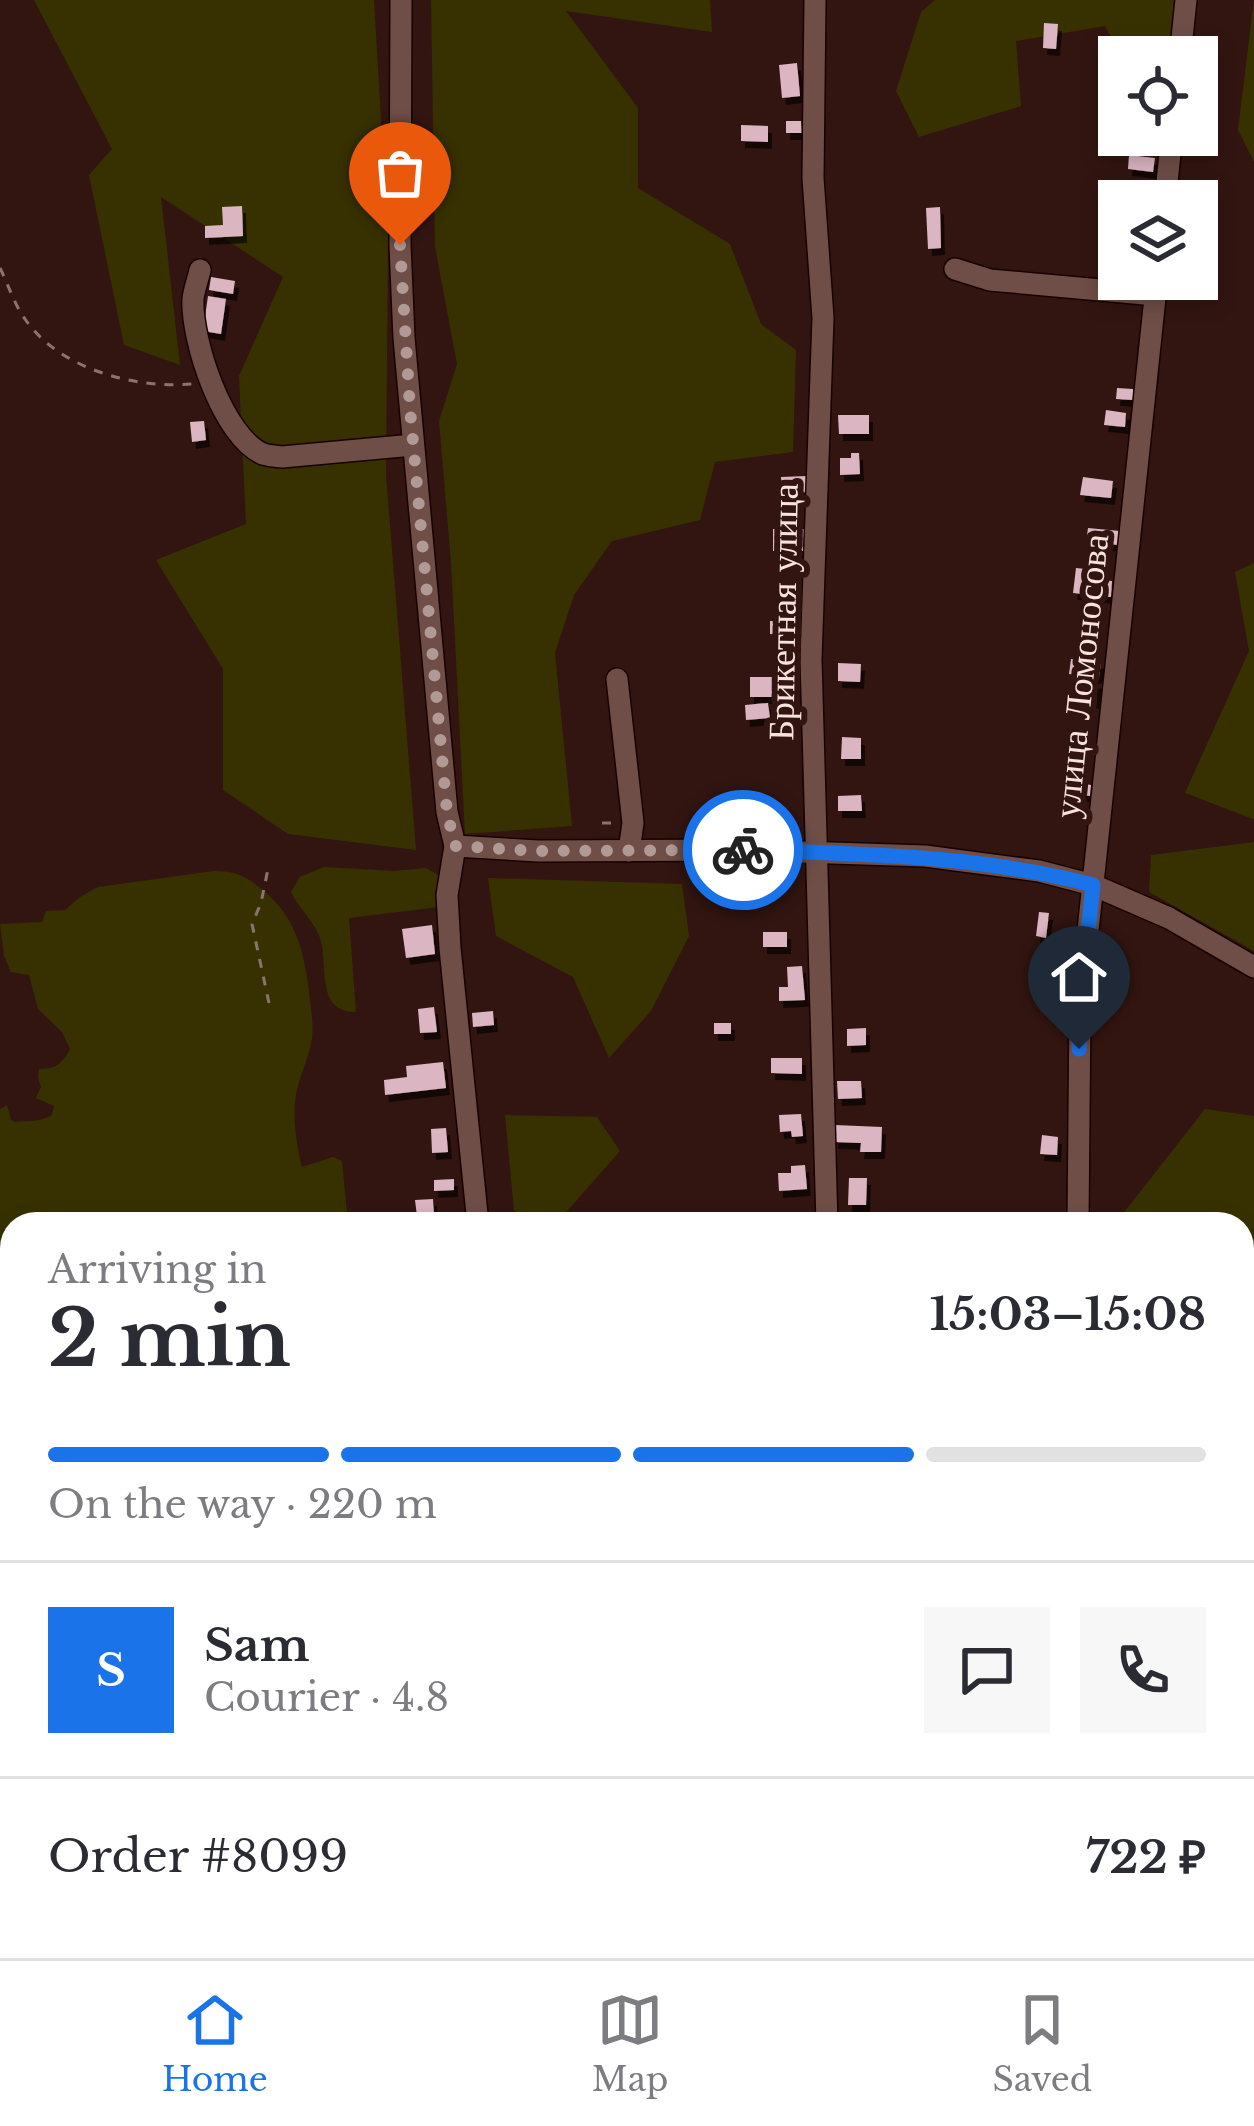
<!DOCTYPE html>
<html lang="en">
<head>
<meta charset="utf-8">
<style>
	:root { --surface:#fff; --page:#f7f7f7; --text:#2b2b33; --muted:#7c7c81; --line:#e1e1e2; --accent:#1a73e8 }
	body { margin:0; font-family:"Libre Baskerville",serif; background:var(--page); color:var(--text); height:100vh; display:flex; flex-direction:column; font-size:45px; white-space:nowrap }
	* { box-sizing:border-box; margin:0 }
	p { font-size:39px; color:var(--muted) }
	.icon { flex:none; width:66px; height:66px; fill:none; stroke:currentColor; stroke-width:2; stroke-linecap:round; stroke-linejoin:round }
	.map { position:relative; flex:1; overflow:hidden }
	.sheet { position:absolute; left:0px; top:1212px; width:1254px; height:747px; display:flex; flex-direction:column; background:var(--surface); border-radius:36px 36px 0 0; box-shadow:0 6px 18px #0003 }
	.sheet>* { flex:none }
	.controls { position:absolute; left:1098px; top:36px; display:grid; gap:24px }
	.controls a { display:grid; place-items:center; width:120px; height:120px; border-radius:0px; background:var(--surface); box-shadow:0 6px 18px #0003; font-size:60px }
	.pin { position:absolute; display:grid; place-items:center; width:102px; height:102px; color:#fff; margin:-123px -51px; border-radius:50% 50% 50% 0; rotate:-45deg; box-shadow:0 0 12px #0007 }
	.pin .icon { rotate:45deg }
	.courier { position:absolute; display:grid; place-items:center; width:120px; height:120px; margin:-60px; border:9px solid #1a73e8; border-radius:50%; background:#fff; color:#222; box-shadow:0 3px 15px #0007 }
	.headline em { font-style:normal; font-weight:700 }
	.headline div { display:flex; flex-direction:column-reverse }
	.headline { display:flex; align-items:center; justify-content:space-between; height:204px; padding:0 48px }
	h1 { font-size:78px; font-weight:700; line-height:90px }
	.bar { display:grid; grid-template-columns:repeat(4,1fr); gap:18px 12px; align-content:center; height:144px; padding:0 48px }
	.bar i { height:15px; border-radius:9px; background:var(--line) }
	.bar .active { background:var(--accent) }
	.bar p { grid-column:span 4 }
	.line { display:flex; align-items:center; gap:30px; padding:0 48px; border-top:3px solid var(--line) }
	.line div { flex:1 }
	.round { display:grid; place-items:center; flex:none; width:126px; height:126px; border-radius:0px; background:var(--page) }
	.tabs { display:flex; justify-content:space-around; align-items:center; height:168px; border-top:3px solid var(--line); background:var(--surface); font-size:33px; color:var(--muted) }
	.tabs a { display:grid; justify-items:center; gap:6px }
	.tabs .active { color:var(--accent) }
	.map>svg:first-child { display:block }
	.green { fill:#373102 }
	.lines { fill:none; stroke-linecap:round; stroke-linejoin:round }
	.stream { stroke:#14001a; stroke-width:4.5 }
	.building { fill:#dbb5c2; filter:url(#shadow) }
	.minor-casing { stroke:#180201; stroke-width:24 }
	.path { stroke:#8c736f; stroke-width:3; stroke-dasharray:9 9; stroke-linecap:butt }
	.minor { stroke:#6f4e47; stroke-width:21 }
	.rail-casing { stroke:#d6c1bd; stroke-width:9 }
	.rail { stroke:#321511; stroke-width:4.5; stroke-dasharray:14; stroke-linecap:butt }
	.done { stroke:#b19a96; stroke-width:12; stroke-dasharray:0 21.6 }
	.route { stroke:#1a73e8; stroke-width:15 }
	.labels { text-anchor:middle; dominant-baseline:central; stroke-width:12; stroke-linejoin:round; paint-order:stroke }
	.street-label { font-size:36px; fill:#f6e2de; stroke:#321511 }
</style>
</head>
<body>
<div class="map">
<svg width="1254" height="1958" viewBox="0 0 1254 1958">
	<defs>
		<filter id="shadow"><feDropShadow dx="4" dy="7" stdDeviation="0" flood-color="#0009"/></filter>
	</defs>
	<rect width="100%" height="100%" fill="#321511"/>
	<g class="green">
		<polygon points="34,0 374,0 388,241 386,475 416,850 288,834 223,790 223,669 156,560 246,524 239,376 283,277 161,197 180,365 124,345 89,175 112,149"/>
		<polygon points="431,0 710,0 712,32 566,11 638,108 638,188 730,244 761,324 796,350 793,452 715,462 700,520 612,541 574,595 555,653 572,826 465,834 451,562 439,421 457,364 435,246"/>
		<polygon points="935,0 1174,0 1169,57 1122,57 1105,26 1016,41 1021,106 919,137 896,91 921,12"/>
		<polygon points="1254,0 1254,162 1238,130"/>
		<polygon points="1254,563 1254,818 1253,819 1185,793 1249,651 1235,572"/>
		<polygon points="1254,842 1254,951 1149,892 1151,855"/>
		<path d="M324,867l70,4 32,-3 12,7 4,24 -3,8 -90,11 7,94c-44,0 -25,-53 -38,-79 -7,-15 -20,-26 -27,-41l9,-15z"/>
		<path d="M214,871c23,0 33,6 50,20 32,27 40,60 45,100 1,16 5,31 3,47 -3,21 -15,42 -17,64 -2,21 2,45 7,65l31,-10 9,4 6,63h-336v297l-12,-10v-402l7,-4 4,15 4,2c14,-2 24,1 37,-7l2,-9 -18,-8 5,-11 -3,-9 1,-9c16,1 24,-6 31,-20l-8,-17 -24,-23 -9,-34 -18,-3 -7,-16 -4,-32 42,-2 4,-11 19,-1 15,-13 18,-10z"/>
		<polygon points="488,878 682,884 689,936 651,1011 609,1058 573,977 496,936"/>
		<polygon points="1205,1109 1254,1116 1254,1958 1139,1958 1138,1947 1242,1947 1242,1224 1115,1224"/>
		<polygon points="505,1115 597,1117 620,1151 561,1218 566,1224 524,1224 514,1210"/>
		<polygon points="12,1613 12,1680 0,1670 0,1617 8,1617"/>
		<polygon points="12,1747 12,1820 0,1807 0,1759"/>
		<polygon points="0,1833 12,1851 12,1947 76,1947 84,1958 0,1958"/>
		<polygon points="98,1947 266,1947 279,1958 105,1958"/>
		<polygon points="335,1947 794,1947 793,1958 348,1958"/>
	</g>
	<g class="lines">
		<polyline class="stream" points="0,1743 7,1731"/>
	</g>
	<g class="building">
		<polygon points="1044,23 1058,24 1056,49 1043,48"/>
		<polygon points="797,63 800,96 782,98 779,65"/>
		<polygon points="786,121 801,121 802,133 786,133"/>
		<polygon points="741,125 768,126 768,142 741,141"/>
		<polygon points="1129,155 1155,158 1153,172 1128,169"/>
		<polygon points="242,206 243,236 205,238 205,226 223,225 222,207"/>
		<polygon points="940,207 941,248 928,249 926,208"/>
		<polygon points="1104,248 1119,250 1119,263 1102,260"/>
		<polygon points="211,277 235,281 233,294 209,290"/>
		<polygon points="208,296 226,299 221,334 203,331"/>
		<polygon points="1117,388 1133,389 1133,400 1116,399"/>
		<polygon points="1106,410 1126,413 1125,427 1104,425"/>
		<polygon points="838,415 869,415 869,434 839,434"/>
		<polygon points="204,421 206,440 192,442 190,422"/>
		<polygon points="851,453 859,453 860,474 840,475 840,458 851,458"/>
		<polygon points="807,476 808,492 782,493 781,477"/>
		<polygon points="1083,477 1113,481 1111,498 1080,495"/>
		<polygon points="1088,528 1120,531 1118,545 1086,542"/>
		<rect x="773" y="529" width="32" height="22"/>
		<polygon points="1076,568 1104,571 1103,580 1112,581 1111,597 1073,593"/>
		<polygon points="777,618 800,618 800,636 770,634 770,621 777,621"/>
		<polygon points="1071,659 1101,662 1099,677 1069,674"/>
		<polygon points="838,663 861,664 860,682 838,681"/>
		<rect x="750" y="677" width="42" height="20"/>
		<polygon points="1080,679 1098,682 1095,702 1076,698"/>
		<polygon points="768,703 770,718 746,720 745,705"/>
		<polygon points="842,737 861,738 861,759 841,759"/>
		<polygon points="1074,782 1091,785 1090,796 1073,793"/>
		<polygon points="861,795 862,811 838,811 838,796"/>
		<polygon points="1039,912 1049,913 1046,938 1036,936"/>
		<polygon points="432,925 435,954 406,958 402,929"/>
		<rect x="763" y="932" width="24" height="15"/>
		<polygon points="802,966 805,1000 779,1001 779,987 788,987 787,967"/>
		<polygon points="434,1007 437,1032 420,1033 418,1009"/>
		<polygon points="493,1011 494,1025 473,1027 472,1013"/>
		<rect x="714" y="1023" width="17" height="11"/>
		<polygon points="866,1028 866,1045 847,1046 847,1029"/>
		<polygon points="771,1058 802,1058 802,1074 771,1073"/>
		<polygon points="443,1062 446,1088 385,1095 384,1080 407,1077 406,1066"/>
		<polygon points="837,1081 861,1081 862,1098 838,1099"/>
		<polygon points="801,1114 803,1136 792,1137 791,1131 780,1132 779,1115"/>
		<polygon points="835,1125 882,1127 881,1152 860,1152 861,1143 834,1142"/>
		<polygon points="446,1128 448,1152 432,1153 431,1129"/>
		<polygon points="1042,1135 1058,1137 1057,1155 1040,1154"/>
		<polygon points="805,1165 807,1189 779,1191 778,1173 791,1173 791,1166"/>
		<polygon points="849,1178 867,1178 866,1205 848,1205"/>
		<polygon points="454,1179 454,1190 434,1191 434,1180"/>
		<polygon points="433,1199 434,1215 417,1216 415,1200"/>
		<polygon points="881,1947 937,1947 939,1958 882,1958"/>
	</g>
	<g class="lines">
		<g class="minor-casing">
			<g id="minor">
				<polyline points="401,0 400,245 404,338 447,812 455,846 447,895 450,948 478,1224"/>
				<polyline points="815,0 813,178 823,318 811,659 827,1224"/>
				<polyline points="1180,57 1186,0"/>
				<polyline points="1165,201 1172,135"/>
				<polyline points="955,269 990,280 1156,295"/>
				<path d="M200,270c-2,9 -6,20 -7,29 -2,41 30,138 70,155 6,2 13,2 19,3l131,-12"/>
				<polyline points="617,679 633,823 629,851"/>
				<polyline points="455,846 538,851 737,850 925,856 1039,871 1093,885 1169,918 1254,967"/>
				<polyline points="1078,1224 1080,1006 1157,279"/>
				<polyline points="0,1527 12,1537"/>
				<polyline points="846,1947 848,1958"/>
				<polyline points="785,1958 786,1947"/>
			</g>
		</g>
		<g class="path">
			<path d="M0,268c8,16 14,36 25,51 34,50 110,70 167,65"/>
			<polyline points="602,823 617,823"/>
			<polyline points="269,1003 252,924 261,903 269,864"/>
			<polyline points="539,1947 542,1958"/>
			<polyline points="1032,1947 1034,1958"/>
		</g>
		<use href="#minor" class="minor"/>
		<g class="rail-casing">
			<g id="rail">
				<polyline points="0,1700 12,1710"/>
				<polyline points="293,1947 306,1958"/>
			</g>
		</g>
		<use href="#rail" class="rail"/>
	</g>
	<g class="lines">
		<polyline class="done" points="400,245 410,409 447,812 455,846 538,851 743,850"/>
		<path class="route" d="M743,850c118,4 235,5 350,35l-13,121 -1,43"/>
	</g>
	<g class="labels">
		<g class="street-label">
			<text transform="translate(783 612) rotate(-89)">Брикетная улица</text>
			<text transform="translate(1081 676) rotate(-84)">улица Ломоносова</text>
		</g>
	</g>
</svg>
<div class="controls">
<a><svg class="icon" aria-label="locate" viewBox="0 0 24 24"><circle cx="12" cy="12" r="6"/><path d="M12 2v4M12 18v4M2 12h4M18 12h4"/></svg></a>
<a><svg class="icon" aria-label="layers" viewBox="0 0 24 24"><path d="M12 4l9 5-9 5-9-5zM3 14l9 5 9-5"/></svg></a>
</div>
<div class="pin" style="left:400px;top:245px;background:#ea580c"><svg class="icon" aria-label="bag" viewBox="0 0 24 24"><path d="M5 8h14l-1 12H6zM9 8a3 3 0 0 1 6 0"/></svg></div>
<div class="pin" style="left:1079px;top:1049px;background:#1f2937"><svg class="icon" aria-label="home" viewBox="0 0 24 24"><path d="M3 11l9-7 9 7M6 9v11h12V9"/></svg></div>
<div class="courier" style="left:743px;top:850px"><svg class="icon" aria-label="bike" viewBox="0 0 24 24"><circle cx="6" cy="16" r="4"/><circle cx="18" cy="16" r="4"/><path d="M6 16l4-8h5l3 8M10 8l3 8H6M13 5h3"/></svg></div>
<section class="sheet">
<div class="headline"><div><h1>2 min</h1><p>Arriving in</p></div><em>15:03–15:08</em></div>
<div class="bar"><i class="active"></i><i class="active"></i><i class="active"></i><i></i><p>On the way · 220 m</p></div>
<div class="line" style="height:216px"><b class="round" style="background:var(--accent);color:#fff">S</b><div><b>Sam</b><p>Courier · 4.8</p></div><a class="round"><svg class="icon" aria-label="chat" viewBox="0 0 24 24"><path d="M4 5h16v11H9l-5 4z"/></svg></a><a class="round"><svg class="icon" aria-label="phone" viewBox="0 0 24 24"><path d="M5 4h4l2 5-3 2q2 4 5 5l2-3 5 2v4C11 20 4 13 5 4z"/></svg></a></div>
<div class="line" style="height:156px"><div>Order #8099</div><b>722 ₽</b></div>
</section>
</div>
<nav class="tabs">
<a class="active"><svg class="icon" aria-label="home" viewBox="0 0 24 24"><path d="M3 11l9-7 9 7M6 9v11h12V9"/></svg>Home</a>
<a><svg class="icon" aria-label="map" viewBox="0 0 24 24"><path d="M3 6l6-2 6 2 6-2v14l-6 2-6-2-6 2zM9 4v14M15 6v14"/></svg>Map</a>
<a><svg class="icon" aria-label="saved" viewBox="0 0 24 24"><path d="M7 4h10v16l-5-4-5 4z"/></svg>Saved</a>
</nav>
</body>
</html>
